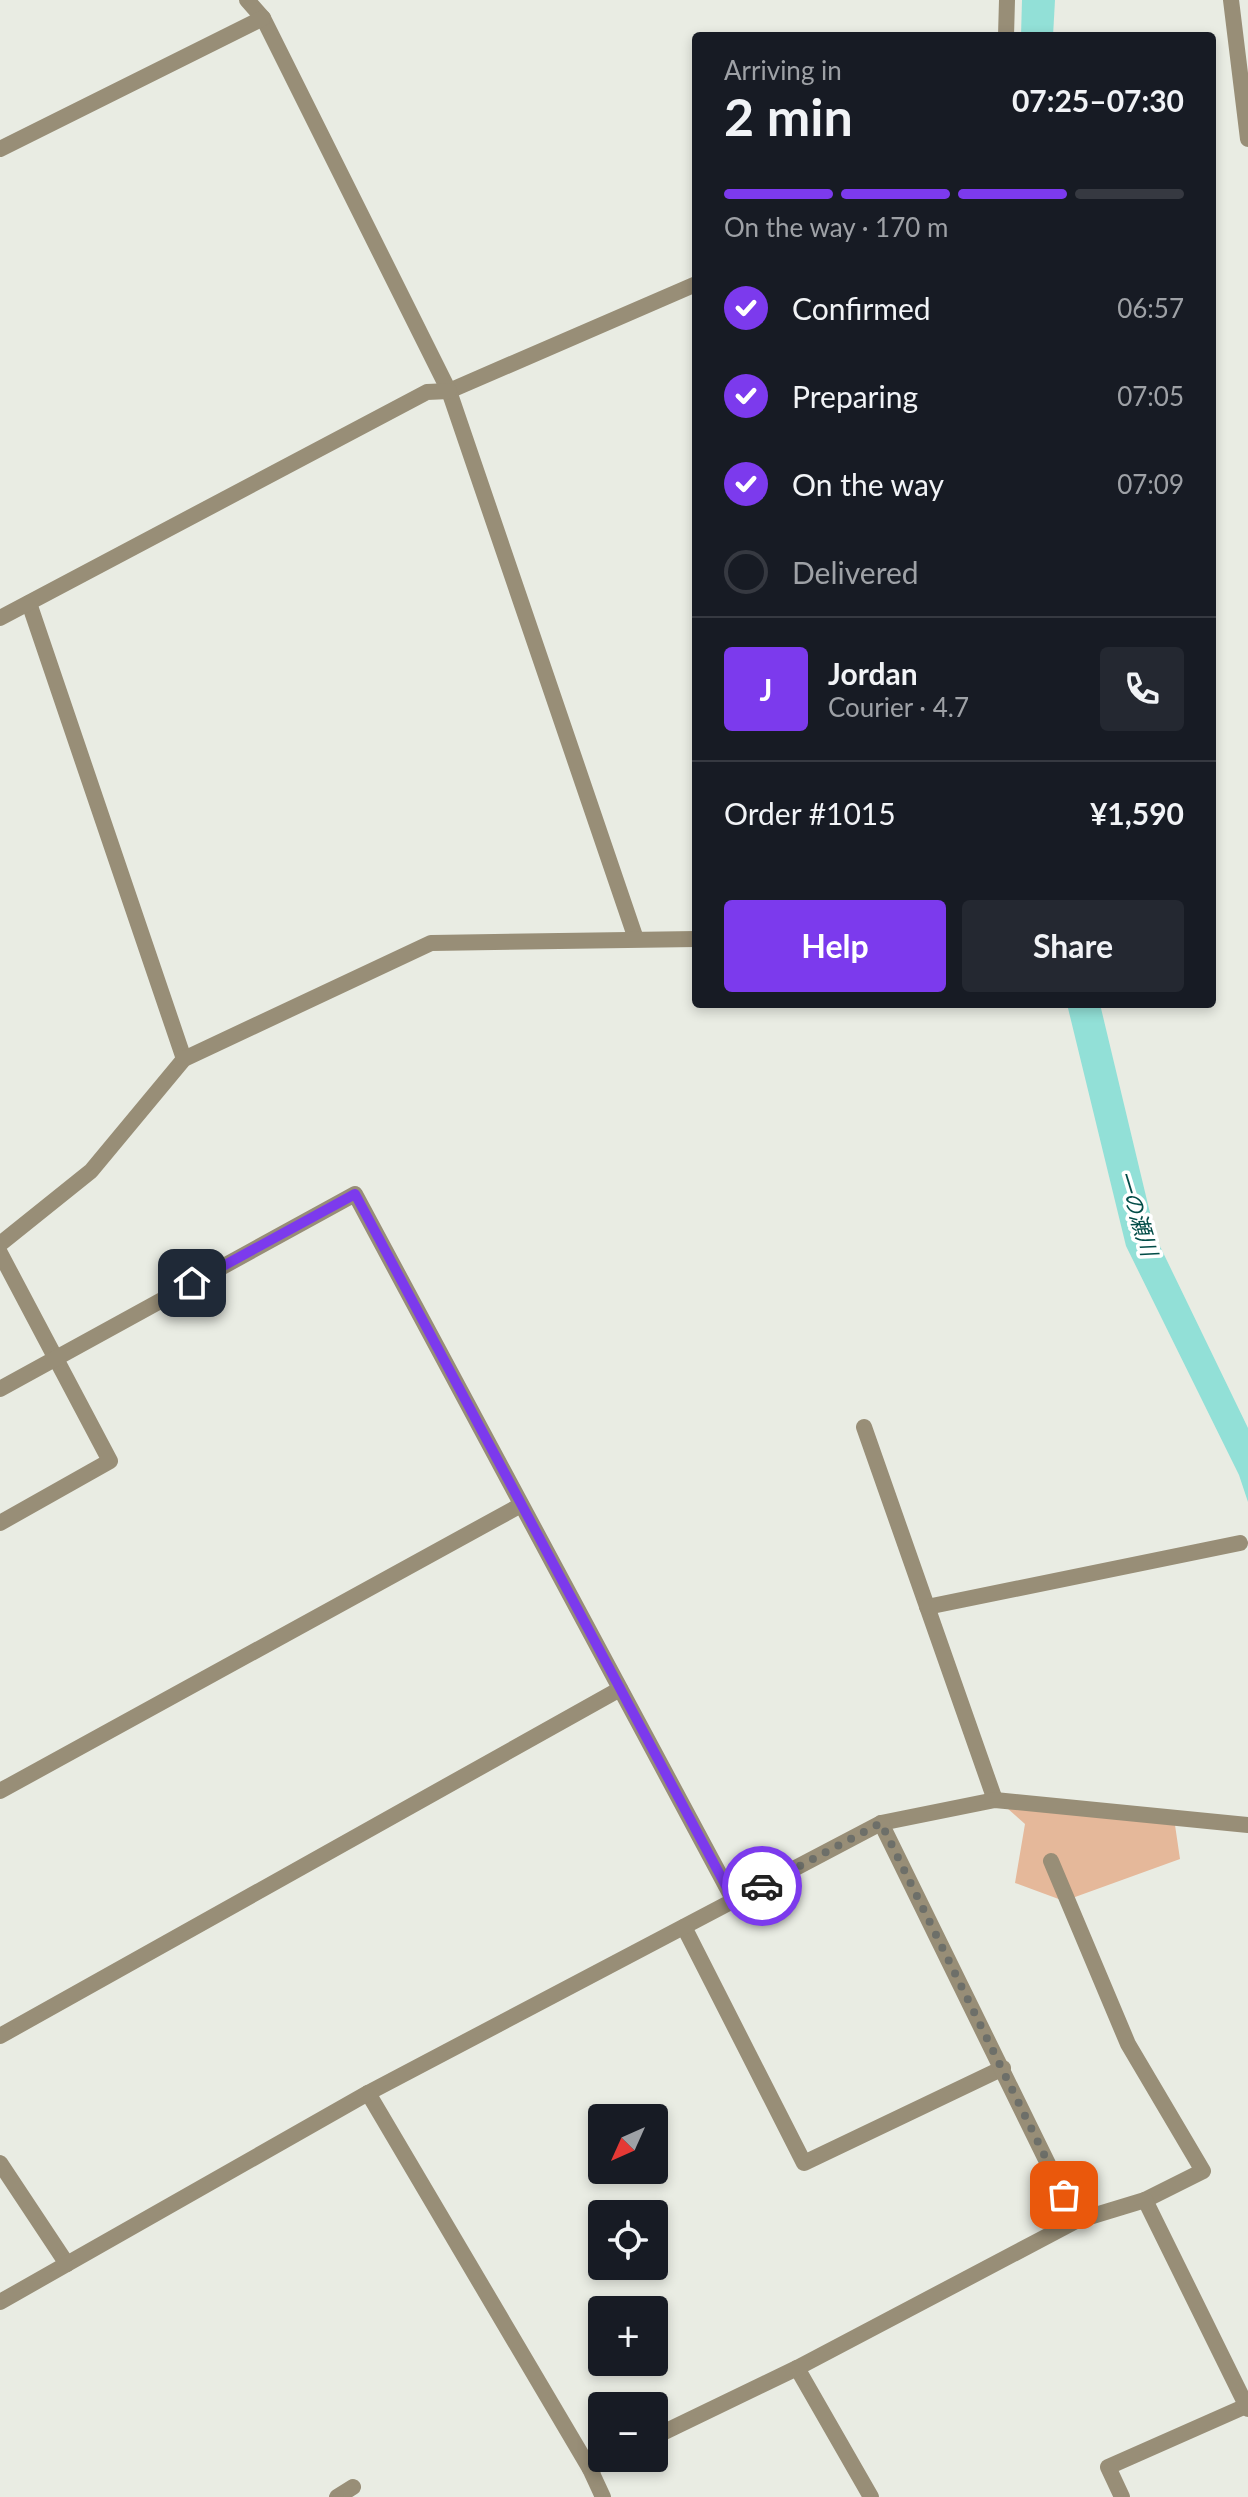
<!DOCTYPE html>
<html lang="en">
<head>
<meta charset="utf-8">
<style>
	:root { --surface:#171b24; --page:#242831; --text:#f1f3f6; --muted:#9ea1a6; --line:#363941; --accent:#7c3aed }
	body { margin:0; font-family:Lato,"Noto Sans JP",sans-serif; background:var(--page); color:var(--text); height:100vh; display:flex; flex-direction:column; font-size:30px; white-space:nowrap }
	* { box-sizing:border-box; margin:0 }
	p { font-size:26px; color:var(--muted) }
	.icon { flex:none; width:44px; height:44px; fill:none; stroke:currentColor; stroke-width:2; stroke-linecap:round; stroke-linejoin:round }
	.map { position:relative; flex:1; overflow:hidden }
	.drawer { position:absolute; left:692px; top:32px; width:524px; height:976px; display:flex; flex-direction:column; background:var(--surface); border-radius:8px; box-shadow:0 4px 12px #0003 }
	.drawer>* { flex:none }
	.needle { width:52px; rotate:225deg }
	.fabs { position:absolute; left:588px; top:2104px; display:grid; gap:16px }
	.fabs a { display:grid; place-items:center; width:80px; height:80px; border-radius:8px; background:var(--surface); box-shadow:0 4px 12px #0003; font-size:40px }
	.pin { position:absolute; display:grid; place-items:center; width:68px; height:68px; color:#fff; margin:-34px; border-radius:16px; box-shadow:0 4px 12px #0006 }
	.courier { position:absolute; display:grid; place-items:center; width:80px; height:80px; margin:-40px; border:6px solid #7c3aed; border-radius:50%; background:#fff; color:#222; box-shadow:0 2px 10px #0007 }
	.overview em { font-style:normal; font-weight:700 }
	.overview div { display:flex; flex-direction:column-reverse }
	.overview { display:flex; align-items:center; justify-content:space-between; height:136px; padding:0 32px }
	h1 { font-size:52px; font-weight:700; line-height:60px }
	.bar { display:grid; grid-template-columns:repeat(4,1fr); gap:12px 8px; align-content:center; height:96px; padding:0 32px }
	.bar i { height:10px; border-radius:6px; background:var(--line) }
	.bar .selected { background:var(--accent) }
	.bar p { grid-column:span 4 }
	.line { display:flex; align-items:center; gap:20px; padding:0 32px; border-top:2px solid var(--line) }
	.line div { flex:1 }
	.round { display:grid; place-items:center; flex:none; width:84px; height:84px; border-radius:8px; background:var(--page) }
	ol { padding:0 32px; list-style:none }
	li { display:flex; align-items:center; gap:24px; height:88px }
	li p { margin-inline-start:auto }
	li .icon { padding:8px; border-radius:50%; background:var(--accent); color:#fff; stroke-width:4 }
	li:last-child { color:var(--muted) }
	li i { width:44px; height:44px; border:4px solid var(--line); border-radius:50% }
	.button { display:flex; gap:16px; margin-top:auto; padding:16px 32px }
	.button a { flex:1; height:92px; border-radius:8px; background:var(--accent); color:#fff; font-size:32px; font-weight:700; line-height:92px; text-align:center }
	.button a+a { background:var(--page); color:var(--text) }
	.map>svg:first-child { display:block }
	.green { fill:#e5b89a }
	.water { fill:#92e0d7 }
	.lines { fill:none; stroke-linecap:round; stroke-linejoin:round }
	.lane { stroke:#988e77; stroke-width:16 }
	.street { stroke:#988e77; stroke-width:16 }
	.done { stroke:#6d6f69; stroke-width:8; stroke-dasharray:0 14.4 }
	.route { stroke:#7c3aed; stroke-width:10 }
	.labels { text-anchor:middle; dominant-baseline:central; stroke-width:7; stroke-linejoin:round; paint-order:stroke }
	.water-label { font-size:22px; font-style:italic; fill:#024c47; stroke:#fff }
</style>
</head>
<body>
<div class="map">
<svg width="1248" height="2497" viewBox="0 0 1248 2497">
	<rect width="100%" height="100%" fill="#e9ece3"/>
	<polygon class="green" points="1007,1808 1175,1825 1180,1859 1064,1901 1015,1883 1025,1824"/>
	<g class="water">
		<polygon points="1022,0 1055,0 1053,36 1021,36"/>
		<polygon points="1067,1004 1100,1004 1156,1238 1248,1428 1248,1502 1239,1475 1126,1246"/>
	</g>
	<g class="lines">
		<g class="lane">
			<polyline points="449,391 696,284"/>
			<polyline points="29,603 184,1059"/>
			<polyline points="0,1253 110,1461 0,1523"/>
			<polyline points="0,1389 355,1194 734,1901"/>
			<polyline points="0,1791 521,1505"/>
			<polyline points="1051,1861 1128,2044 1203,2171 1145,2200"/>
			<polyline points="0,2036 620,1689"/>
			<polyline points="368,2093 590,2469"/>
			<polyline points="0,2163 67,2264"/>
			<polyline points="797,2368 871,2497"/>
			<polyline points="337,2497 353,2487"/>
			<polyline points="1122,2497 1108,2467 1246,2406"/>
		</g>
		<g class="street">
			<polyline points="247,0 263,18 449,391 636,939"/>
			<polyline points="1231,0 1248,139"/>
			<polyline points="1006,36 1007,0"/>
			<polyline points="0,149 263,18"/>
			<polyline points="0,618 427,392 449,391"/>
			<polyline points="0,1244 91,1171 184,1059 431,943 696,939"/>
			<polyline points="864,1427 995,1800"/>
			<polyline points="927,1607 1240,1543"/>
			<polyline points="684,1927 804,2163 1003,2068"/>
			<polyline points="1076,2221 1145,2200 1248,2409"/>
			<polyline points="0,2302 368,2093 881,1823 995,1800 1248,1825"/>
			<polyline points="654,2437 797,2368 1076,2221 881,1823"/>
			<polyline points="603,2497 590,2469 611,2458"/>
		</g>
	</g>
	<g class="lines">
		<polyline class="done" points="762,1886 881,1823 1064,2195"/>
		<polyline class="route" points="192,1283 355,1194 734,1901 762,1886"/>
	</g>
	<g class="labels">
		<g class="water-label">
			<text transform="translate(1138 1213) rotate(73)">一の瀬川</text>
		</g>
	</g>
</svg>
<div class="fabs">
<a><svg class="needle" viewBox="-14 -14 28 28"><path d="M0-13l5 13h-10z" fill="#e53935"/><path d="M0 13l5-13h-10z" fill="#9ea1a6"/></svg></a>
<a><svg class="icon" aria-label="locate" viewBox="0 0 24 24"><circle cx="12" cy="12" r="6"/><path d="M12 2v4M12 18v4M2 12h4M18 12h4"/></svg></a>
<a>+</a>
<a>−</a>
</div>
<div class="pin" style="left:1064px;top:2195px;background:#ea580c"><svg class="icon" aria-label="bag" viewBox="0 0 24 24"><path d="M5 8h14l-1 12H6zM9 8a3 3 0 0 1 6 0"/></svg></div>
<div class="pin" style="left:192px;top:1283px;background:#1f2937"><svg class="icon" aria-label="home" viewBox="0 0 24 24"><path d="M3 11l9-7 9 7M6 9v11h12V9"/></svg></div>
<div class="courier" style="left:762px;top:1886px"><svg class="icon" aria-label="car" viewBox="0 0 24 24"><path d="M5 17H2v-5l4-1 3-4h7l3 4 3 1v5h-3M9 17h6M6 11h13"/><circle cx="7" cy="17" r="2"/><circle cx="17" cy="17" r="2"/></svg></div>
<section class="drawer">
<div class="overview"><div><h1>2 min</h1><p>Arriving in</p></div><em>07:25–07:30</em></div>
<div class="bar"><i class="selected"></i><i class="selected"></i><i class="selected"></i><i></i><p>On the way · 170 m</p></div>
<ol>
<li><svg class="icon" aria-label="check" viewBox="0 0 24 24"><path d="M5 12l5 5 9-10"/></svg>Confirmed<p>06:57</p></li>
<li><svg class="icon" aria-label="check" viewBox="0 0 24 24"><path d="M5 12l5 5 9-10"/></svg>Preparing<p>07:05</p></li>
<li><svg class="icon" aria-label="check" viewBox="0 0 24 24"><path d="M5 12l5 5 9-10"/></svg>On the way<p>07:09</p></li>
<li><i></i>Delivered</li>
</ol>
<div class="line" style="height:144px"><b class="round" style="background:var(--accent);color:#fff">J</b><div><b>Jordan</b><p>Courier · 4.7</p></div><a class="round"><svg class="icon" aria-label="phone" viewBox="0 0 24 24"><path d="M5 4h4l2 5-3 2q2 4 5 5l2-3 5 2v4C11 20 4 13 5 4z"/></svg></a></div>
<div class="line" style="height:104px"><div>Order #1015</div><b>¥1,590</b></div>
<div class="button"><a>Help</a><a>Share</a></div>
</section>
</div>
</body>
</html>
